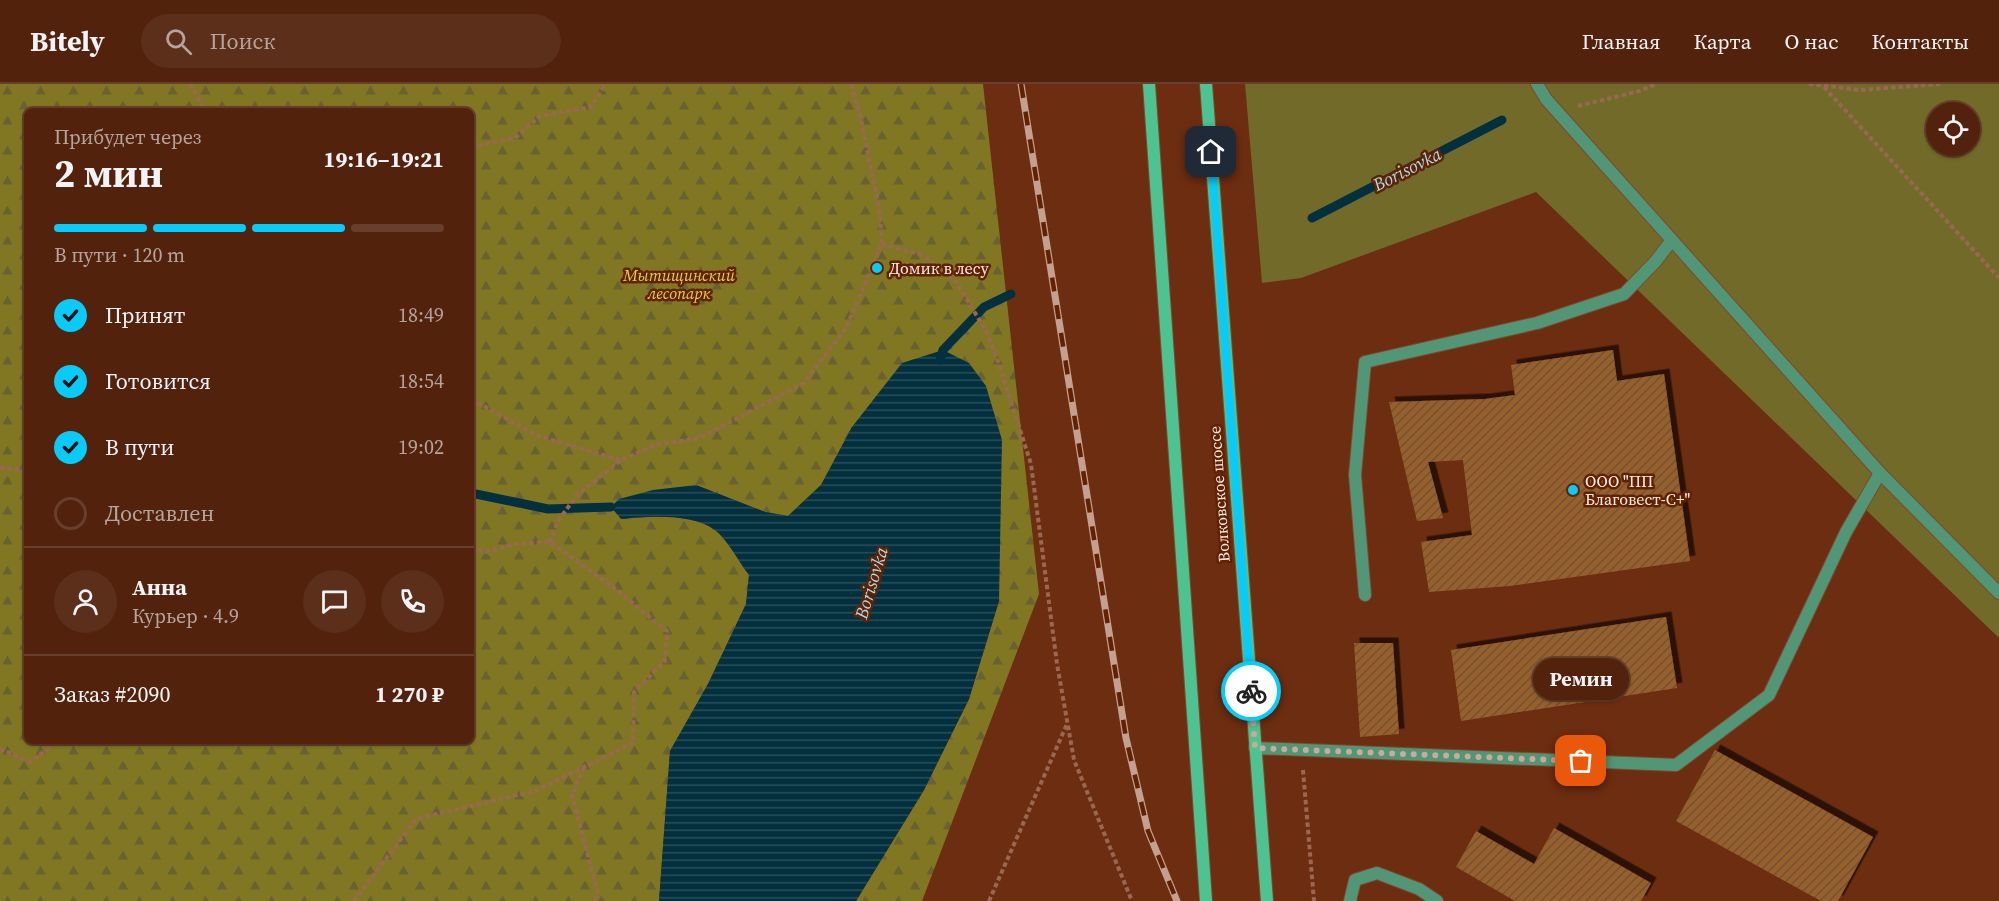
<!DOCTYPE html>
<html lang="ru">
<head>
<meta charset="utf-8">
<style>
	:root { --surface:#52220c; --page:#5c2f1a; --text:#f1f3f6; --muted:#b5a49d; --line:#683f2d; --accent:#08cbf9 }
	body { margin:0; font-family:"Source Serif 4",serif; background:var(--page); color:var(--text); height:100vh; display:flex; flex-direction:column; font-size:22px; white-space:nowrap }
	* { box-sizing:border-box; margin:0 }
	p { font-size:20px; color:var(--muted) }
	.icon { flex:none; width:33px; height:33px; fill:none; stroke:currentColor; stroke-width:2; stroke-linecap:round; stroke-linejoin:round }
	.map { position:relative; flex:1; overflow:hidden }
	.sheet { position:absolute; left:24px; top:24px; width:450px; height:636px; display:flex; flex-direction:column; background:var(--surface); border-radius:9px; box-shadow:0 2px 4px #0004,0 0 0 2px var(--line) }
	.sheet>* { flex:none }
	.controls { position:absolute; left:1926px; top:18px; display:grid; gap:12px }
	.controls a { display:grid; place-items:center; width:54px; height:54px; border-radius:50%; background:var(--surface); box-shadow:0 2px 4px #0004,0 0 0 2px var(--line); font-size:30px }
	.pin { position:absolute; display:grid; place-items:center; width:51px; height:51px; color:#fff; margin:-26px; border-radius:12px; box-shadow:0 3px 9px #0006 }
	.courier { position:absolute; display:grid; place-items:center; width:60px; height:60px; margin:-30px; border:4px solid #08cbf9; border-radius:50%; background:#fff; color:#222; box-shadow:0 2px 8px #0007 }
	.bubble { position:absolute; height:42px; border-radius:21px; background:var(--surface); box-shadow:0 2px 4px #0004,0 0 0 2px var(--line); font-size:20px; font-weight:700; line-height:42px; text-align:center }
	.headline em { font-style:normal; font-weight:700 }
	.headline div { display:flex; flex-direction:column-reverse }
	.headline { display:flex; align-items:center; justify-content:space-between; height:102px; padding:0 30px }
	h1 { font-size:39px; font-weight:700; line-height:45px }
	.bar { display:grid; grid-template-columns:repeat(4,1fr); gap:9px 6px; align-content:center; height:72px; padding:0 30px }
	.bar i { height:8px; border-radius:4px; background:var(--line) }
	.bar .current { background:var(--accent) }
	.bar p { grid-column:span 4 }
	.line { display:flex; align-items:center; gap:15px; padding:0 30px; border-top:2px solid var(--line) }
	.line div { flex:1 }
	.round { display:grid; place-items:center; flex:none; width:63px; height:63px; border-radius:32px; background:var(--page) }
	ol { padding:0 30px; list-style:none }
	li { display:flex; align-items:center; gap:18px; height:66px }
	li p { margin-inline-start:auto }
	li .icon { padding:6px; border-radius:50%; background:var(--accent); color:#111; stroke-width:4 }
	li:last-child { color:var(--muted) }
	li i { width:33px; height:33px; border:3px solid var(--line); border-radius:50% }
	header { display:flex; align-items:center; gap:36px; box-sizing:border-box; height:84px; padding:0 30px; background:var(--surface); border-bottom:2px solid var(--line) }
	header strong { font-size:28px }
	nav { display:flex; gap:33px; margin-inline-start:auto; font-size:21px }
	.search { width:420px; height:54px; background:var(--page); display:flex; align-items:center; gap:15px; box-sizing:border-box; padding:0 21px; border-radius:33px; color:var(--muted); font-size:22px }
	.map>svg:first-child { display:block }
	.green { fill:#716a28; fill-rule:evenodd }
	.forest { fill:url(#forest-firs); fill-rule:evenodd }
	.water { fill:url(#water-rules) }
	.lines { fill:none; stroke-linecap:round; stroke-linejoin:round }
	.stream { stroke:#03303e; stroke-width:9 }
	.building { fill:url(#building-hatch); filter:url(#shadow) }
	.service-casing { stroke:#81482e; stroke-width:14 }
	.secondary-casing { stroke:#81482e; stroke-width:14 }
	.path { stroke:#9a6852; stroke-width:4; stroke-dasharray:4.5 3; stroke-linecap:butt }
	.service { stroke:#519676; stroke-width:12 }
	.secondary { stroke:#4ec392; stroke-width:12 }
	.rail-casing { stroke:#c4a091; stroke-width:7 }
	.rail { stroke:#612203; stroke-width:4.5; stroke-dasharray:14; stroke-linecap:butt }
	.done { stroke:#cbaa9c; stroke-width:6; stroke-dasharray:0 10.8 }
	.route { stroke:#08cbf9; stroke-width:8 }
	.poi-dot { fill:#08cbf9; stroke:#612203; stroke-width:2 }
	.labels { text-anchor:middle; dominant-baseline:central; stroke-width:5; stroke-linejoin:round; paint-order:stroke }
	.poi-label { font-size:16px; fill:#feede7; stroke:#612203; text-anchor:start }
	.park-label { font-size:16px; font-style:italic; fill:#e5d442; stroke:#612203 }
	.street-label { font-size:16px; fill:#feede7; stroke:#612203 }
	.water-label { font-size:18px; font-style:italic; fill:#a5dcf1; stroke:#612203 }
</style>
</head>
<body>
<header>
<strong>Bitely</strong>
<div class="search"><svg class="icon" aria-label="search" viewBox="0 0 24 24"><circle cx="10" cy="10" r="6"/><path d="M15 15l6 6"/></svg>Поиск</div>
<nav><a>Главная</a><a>Карта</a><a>О нас</a><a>Контакты</a></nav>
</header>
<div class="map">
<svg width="1999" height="817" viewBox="0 0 1999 817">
	<defs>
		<pattern id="forest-firs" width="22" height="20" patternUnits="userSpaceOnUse" patternTransform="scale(1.5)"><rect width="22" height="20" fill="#817723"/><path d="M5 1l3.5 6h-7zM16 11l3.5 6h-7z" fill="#696132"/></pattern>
		<pattern id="water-rules" width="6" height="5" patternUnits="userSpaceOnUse" patternTransform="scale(1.5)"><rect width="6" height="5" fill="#03303e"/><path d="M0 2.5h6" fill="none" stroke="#294e5a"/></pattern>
		<pattern id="building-hatch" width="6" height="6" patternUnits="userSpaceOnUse" patternTransform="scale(1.5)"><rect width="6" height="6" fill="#97602a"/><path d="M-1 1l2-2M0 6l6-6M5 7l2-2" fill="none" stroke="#6e5239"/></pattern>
		<filter id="shadow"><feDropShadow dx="5.5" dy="-5.5" stdDeviation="0" flood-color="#0009"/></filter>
	</defs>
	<rect width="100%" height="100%" fill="#6d2d10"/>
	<path class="green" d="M1245,0h754v554l-463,-446 -235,86 -39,5zM1936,28h34v34h-34z"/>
	<path class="forest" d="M0,0h983l56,510 -117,307h-66l68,-111 45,-91 30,-98 -147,-174 -31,58 -33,31 -23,-4 -69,-27 -75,34c26,-3 72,-6 94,11 13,10 24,32 34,45l-3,29 -38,80 -38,67 -11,150h-659zM27,27h444v630h-444z"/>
	<path class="water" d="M943,266l26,13 17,23 16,54 -3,161 -30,98 -45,91 -68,111h-197l11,-150 38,-67 38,-80 3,-29c-10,-13 -21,-35 -34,-45 -22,-17 -68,-14 -94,-11l-10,-12 8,-8 34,-9 43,-5 69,27 23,4 33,-31 31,-58 50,-64z"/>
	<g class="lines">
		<g class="stream">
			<polyline points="1312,134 1502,36"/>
			<polyline points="940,276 943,266 984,223 1011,210"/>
			<polyline points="471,409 548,425 611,423"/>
		</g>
	</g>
	<g class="building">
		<polygon points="1613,266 1617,297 1664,290 1690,477 1510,502 1429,508 1421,458 1472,451 1463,376 1428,378 1443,434 1417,437 1389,318 1485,315 1515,311 1511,281"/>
		<polygon points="1666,533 1677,604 1461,637 1451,566"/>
		<polygon points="1354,559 1393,559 1399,650 1360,653"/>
		<polygon points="1715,666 1873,753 1838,817 1821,817 1676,737"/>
		<polygon points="1554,744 1651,799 1641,817 1515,817 1456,783 1476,747 1534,780"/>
	</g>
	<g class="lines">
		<g class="service-casing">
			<g id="service">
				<polyline points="1537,0 1546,15 1880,389 1999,509"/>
				<polyline points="1365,511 1355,391 1365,278 1537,239 1624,210 1655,178 1672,156"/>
				<polyline points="1255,664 1676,681 1769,611 1846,448 1880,389"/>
				<polyline points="1350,817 1355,796 1377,789 1419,805 1437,817"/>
			</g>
		</g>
		<g class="secondary-casing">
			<g id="secondary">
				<polyline points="1149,0 1206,817"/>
				<polyline points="1206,0 1267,817"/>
			</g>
		</g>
		<g class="path">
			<polyline points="190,0 206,27"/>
			<polyline points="1809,0 1861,6 1940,0"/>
			<polyline points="1824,3 1999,194"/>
			<polyline points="1578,22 1640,7 1656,0"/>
			<polyline points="471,63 515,54 540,32 591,23 605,0"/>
			<polyline points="882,160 923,171 955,196 986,247 999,280 1031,380 1057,580 1074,676 1132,817"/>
			<polyline points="471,315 538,352 620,376"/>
			<polyline points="0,384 27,386"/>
			<polyline points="550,458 558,437 577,411 621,376 655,361 700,354 804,299 846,244 882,160 880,129 861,35 851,0"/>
			<polyline points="0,665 31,678 57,657"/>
			<polyline points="584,683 572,711 598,810 594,817"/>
			<polyline points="1303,686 1314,817"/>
			<polyline points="354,817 416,735 535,707 633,659 634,608 665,577 667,547 614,504 550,458 515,460 486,468 471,464"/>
			<polyline points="989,817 1067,640"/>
		</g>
		<use href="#service" class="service"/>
		<use href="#secondary" class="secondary"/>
		<g class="rail-casing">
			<polyline id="rail" points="1021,0 1126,654 1148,747 1177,817"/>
		</g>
		<use href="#rail" class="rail"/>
	</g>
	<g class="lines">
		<polyline class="done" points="1251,607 1255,664 1581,677"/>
		<polyline class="route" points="1211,68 1251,607"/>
	</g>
	<g class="poi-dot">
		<circle cx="877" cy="184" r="6"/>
		<circle cx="1573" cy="406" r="6"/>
	</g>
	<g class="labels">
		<g class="poi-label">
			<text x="889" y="184">Домик в лесу</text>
			<text x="1585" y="397">ООО "ПП<tspan x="1585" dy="18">Благовест-С+"</tspan></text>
		</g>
		<g class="park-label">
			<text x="679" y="191">Мытищинский<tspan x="679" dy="18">лесопарк</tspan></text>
		</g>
		<g class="street-label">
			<text transform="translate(1219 410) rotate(-94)">Волковское шоссе</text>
		</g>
		<g class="water-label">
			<text transform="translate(1407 85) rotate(-27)">Borisovka</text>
			<text transform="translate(871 499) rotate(-73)">Borisovka</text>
		</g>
	</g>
</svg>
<div class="controls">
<a><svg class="icon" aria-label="locate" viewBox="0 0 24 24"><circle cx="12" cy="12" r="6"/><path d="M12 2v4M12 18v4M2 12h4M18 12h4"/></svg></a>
</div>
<div class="pin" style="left:1581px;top:677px;background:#ea580c"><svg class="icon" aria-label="bag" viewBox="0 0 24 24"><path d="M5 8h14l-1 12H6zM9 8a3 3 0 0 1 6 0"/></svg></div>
<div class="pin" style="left:1211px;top:68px;background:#1f2937"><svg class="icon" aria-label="home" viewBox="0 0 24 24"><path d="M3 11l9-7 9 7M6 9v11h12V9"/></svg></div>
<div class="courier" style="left:1251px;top:607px"><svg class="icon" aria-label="bike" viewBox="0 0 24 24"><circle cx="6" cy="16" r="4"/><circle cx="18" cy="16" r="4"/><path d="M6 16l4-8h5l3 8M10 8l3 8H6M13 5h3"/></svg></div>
<div class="bubble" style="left:1533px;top:574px;width:96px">Ремин</div>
<section class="sheet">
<div class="headline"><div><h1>2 мин</h1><p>Прибудет через</p></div><em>19:16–19:21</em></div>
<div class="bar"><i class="current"></i><i class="current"></i><i class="current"></i><i></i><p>В пути · 120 m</p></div>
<ol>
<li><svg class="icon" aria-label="check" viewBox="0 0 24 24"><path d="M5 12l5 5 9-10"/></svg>Принят<p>18:49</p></li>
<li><svg class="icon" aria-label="check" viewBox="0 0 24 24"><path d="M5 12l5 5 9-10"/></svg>Готовится<p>18:54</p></li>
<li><svg class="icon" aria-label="check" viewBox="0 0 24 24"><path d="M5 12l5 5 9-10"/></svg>В пути<p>19:02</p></li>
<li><i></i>Доставлен</li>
</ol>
<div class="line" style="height:108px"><a class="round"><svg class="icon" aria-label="person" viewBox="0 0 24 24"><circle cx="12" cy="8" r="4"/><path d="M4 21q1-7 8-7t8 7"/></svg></a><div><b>Анна</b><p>Курьер · 4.9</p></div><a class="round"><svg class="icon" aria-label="chat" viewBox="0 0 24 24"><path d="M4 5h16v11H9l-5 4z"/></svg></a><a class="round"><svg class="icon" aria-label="phone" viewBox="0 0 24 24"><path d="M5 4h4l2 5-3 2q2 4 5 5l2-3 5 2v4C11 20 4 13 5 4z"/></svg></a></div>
<div class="line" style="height:78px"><div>Заказ #2090</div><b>1 270 ₽</b></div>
</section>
</div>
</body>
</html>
